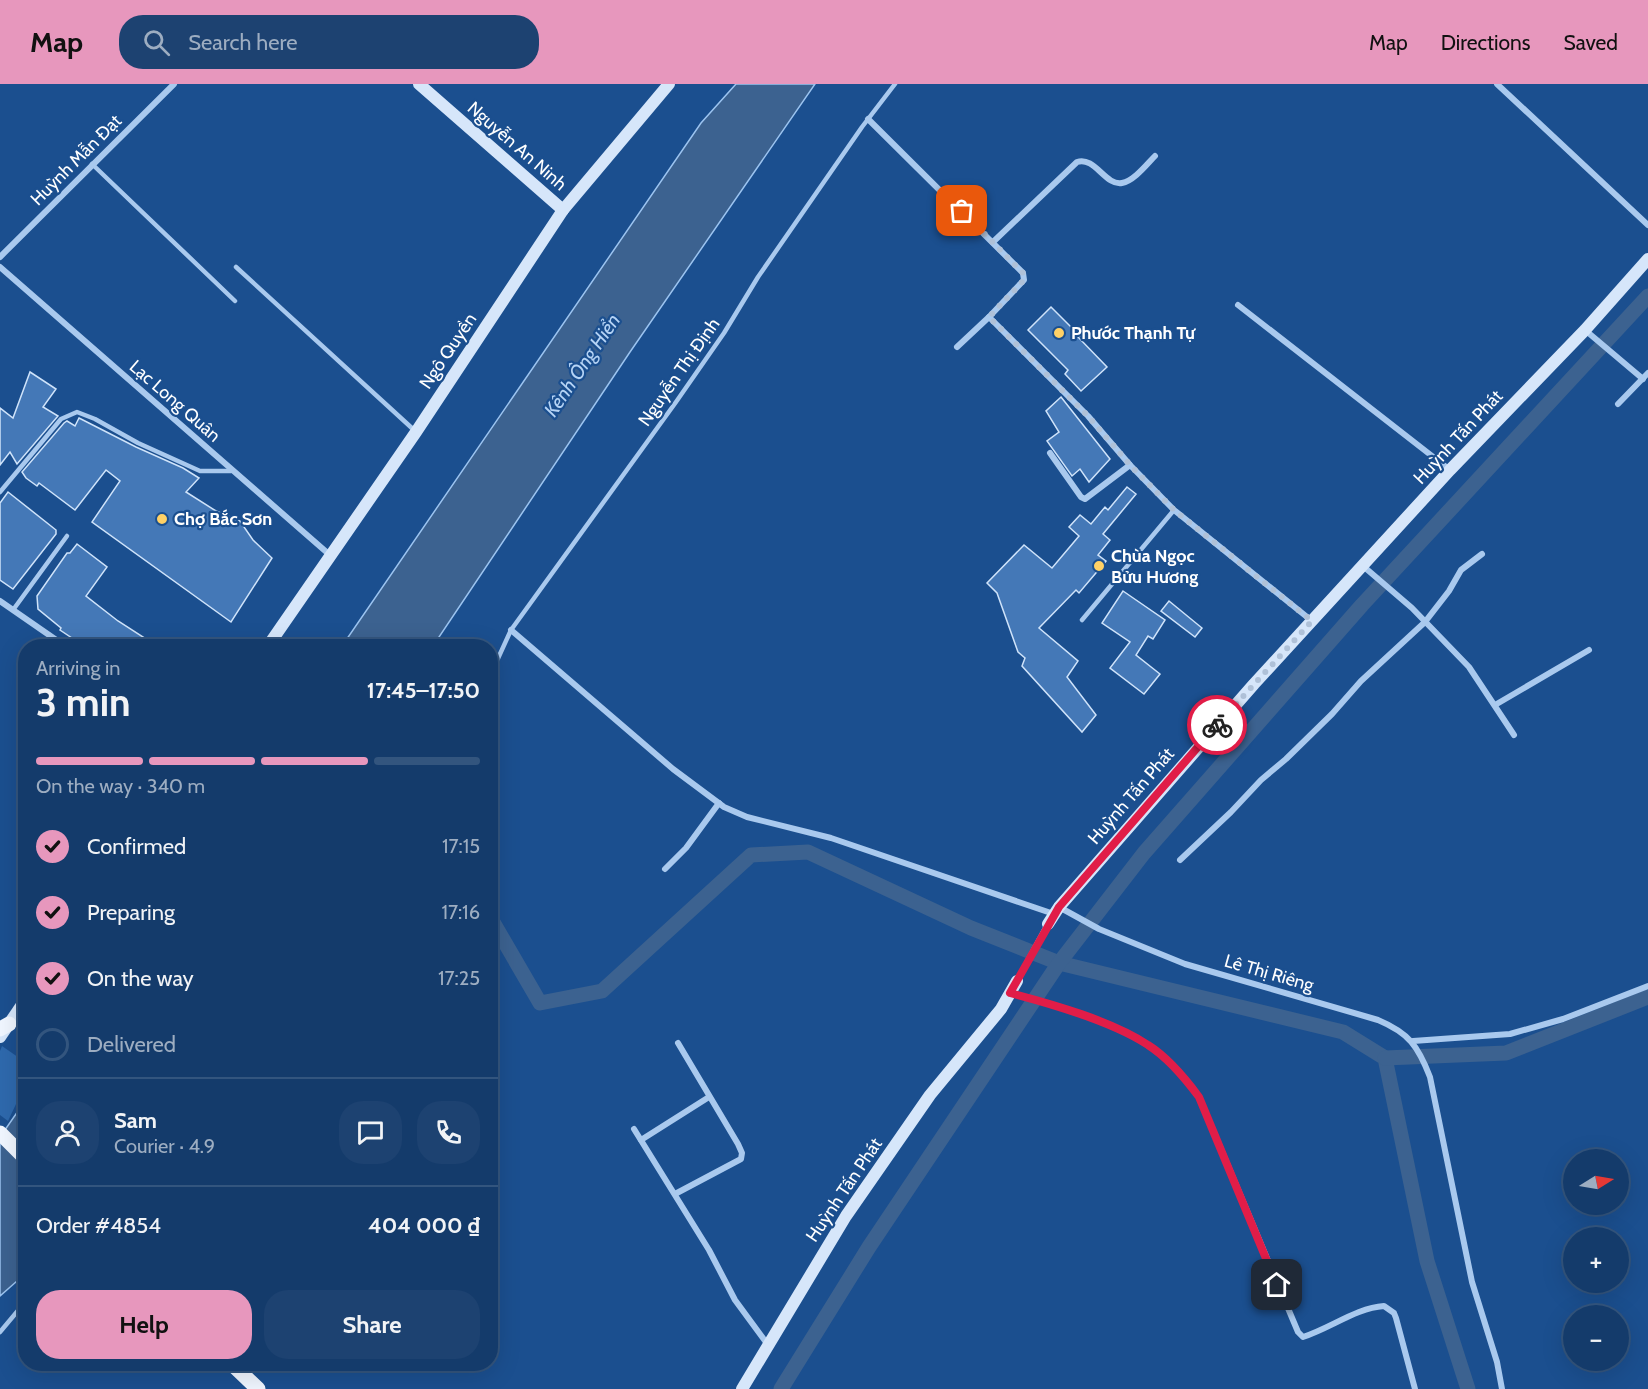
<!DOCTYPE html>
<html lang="en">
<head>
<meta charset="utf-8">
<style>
	:root { --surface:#143b6b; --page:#1d4271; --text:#f1f3f6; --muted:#9dadc1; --line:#33557e; --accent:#e797bd }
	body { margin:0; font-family:Cabin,sans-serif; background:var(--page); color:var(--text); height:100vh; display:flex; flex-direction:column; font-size:22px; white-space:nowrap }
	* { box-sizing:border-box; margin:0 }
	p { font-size:20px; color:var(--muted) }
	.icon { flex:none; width:33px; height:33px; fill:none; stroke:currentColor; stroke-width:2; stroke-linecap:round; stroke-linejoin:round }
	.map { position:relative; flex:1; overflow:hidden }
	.details { position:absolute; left:18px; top:555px; width:480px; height:732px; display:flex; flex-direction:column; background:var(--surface); border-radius:24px; box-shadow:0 6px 24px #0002,0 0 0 2px var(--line) }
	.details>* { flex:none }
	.needle { width:39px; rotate:79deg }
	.tools { position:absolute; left:1563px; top:1065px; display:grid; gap:12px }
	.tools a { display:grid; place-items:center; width:66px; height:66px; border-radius:50%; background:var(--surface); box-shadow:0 6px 24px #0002,0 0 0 2px var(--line); font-size:30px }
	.pin { position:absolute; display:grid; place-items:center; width:51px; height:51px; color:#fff; margin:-26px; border-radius:12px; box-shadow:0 3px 9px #0006 }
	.courier { position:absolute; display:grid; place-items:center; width:60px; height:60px; margin:-30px; border:4px solid #e11d48; border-radius:50%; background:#fff; color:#222; box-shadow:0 2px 8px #0007 }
	.summary em { font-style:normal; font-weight:800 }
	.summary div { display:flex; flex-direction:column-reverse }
	.summary { display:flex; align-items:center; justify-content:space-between; height:102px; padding:0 18px }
	h1 { font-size:39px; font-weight:800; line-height:45px }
	.bar { display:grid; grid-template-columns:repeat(4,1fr); gap:9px 6px; align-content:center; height:72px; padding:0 18px }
	.bar i { height:8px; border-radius:4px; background:var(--line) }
	.bar .selected { background:var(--accent) }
	.bar p { grid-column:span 4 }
	.line { display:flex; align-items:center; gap:15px; padding:0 18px; border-top:2px solid var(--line) }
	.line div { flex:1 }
	.round { display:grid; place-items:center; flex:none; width:63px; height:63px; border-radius:24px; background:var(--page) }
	ol { padding:0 18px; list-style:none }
	li { display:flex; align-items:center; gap:18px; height:66px }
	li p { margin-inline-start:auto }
	li .icon { padding:6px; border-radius:50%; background:var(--accent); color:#111; stroke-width:4 }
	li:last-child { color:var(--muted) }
	li i { width:33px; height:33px; border:3px solid var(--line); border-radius:50% }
	.primary-button { display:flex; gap:12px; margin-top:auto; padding:12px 18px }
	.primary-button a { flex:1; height:69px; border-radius:24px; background:var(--accent); color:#111; font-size:24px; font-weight:800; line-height:69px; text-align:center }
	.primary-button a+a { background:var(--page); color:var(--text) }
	header { display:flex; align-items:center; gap:36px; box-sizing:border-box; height:84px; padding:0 30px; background:var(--accent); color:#111 }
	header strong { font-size:28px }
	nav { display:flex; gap:33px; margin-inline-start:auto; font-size:21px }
	.search { width:420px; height:54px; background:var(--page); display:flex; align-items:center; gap:15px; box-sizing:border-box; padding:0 21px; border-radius:24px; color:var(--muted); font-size:22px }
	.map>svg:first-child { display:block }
	.green { fill:#2e69ad }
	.water { fill:#3c6290; stroke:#9cc4f0; stroke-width:1.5 }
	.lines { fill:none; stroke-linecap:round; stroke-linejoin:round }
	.canal { stroke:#3c6290; stroke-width:15 }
	.building { fill:#4478b7; stroke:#cfe3fa; stroke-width:1.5 }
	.lane { stroke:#a9c9ee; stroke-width:4.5 }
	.street { stroke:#a9c9ee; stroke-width:6 }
	.secondary { stroke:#d6e6fa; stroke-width:12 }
	.primary { stroke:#f0f6ff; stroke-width:15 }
	.done { stroke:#afc1d8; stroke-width:6; stroke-dasharray:0 10.8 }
	.route { stroke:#e11d48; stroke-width:8 }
	.poi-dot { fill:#ffd166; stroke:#1b4f8f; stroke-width:2 }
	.labels { text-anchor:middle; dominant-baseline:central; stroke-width:4.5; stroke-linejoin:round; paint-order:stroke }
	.street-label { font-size:18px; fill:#fff; stroke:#1b4f8f }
	.poi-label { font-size:18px; font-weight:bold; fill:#fff; stroke:#1b4f8f; text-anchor:start }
	.water-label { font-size:20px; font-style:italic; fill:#b5d3f5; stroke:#1b4f8f }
</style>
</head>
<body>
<header>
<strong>Map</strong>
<div class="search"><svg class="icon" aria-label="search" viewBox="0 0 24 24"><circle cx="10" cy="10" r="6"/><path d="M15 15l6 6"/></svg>Search here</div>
<nav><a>Map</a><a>Directions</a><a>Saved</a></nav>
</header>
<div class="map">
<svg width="1648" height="1305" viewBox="0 0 1648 1305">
	<rect width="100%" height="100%" fill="#1b4f8f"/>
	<polygon class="green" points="2,962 25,978 25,1001 8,1037 0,1031 0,967"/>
	<g class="water">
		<polygon points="736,0 815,0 630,268 433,562 342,562 701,39"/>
		<polygon points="25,1017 25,1190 0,1212 0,1053"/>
	</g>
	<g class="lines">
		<g class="canal">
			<polyline points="490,833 540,919 602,907 751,771 808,768 971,844 1059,879 1343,948 1385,974 1427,1177 1468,1305"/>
			<polyline points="1385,974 1506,969 1648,913"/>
			<polyline points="781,1305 869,1163 1059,879 1144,769 1362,521 1648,212"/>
		</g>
	</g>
	<g class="building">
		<polygon points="1051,223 1080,252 1078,253 1107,283 1081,307 1065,290 1068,286 1028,246"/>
		<polygon points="30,288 56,305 43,323 58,332 17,380 10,368 0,381 0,324 13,334"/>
		<polygon points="1061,313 1110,375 1089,398 1080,385 1072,392 1047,357 1059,348 1046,327"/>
		<polygon points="79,334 136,363 183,384 199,394 186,408 216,427 240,437 253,456 272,474 231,538 92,438 120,397 106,386 75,426 39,399 37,402 26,394 22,388 64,339 67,337 75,342"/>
		<polygon points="1127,403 1136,410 1103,450 1110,456 1098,471 1106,477 1079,509 1076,506 1039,544 1078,577 1067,593 1096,631 1082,648 1022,582 1025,574 1018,568 997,509 987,499 1024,461 1052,484 1079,452 1069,443 1080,431 1091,440 1105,423 1108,426"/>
		<polygon points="8,408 56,446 56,450 13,505 0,496 0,419"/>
		<polygon points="77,460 107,483 86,512 118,537 157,562 84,562 60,546 61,544 38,525 37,512 67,469 70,469"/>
		<polygon points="1123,507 1165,536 1153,555 1148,552 1136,571 1160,590 1144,610 1110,584 1130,558 1102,539"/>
		<polygon points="1169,517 1202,544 1195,553 1161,527"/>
	</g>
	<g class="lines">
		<g class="lane">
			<polyline points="92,80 235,217"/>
			<polyline points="236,183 414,346"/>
			<polyline points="0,408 61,335 77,328 95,335 138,359 200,387 231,387"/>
			<polyline points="13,526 67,452"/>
			<polyline points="1082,536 1174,426"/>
			<polyline points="490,592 511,546 676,318 724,249 758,193 862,43 895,0"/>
			<polyline points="0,1248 26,1217"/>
		</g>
		<g class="street">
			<polyline points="1497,0 1648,141"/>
			<polyline points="868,35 1023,189 1024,196 989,233 1088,332 1130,381 1174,426 1312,537"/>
			<path d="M993,158l84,-80c18,-6 28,24 45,21 12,-2 25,-19 33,-27"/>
			<polyline points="0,173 174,0"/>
			<polyline points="0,183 331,472"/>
			<polyline points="1238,221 1450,386"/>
			<polyline points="1585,246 1643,295"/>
			<polyline points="957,263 989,233"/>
			<polyline points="1618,320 1648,289"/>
			<polyline points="1050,369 1081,413 1085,415 1130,381"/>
			<polyline points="1363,482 1412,524 1469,583 1514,651"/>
			<polyline points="0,517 65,562"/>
			<polyline points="511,546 673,685 724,723 747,733 831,754 1054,830"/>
			<polyline points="1495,621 1589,566"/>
			<polyline points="1180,776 1231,728 1261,696 1286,675 1332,630 1361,597 1425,538 1449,507 1461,486 1482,470"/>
			<polyline points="665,785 686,764 719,719"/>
			<path d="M1059,823l40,22 86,35 193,56c31,13 40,26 52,57l42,205 25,80 5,27"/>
			<polyline points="1017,897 1048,840"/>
			<path d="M1010,909c43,11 100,28 138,52 19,12 37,33 51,52l99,235 5,5c28,-9 53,-29 81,-31l10,7 2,5 19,71"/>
			<polyline points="1413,957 1510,950 1563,935 1648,902"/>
			<polyline points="634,1045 709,1166 735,1216 768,1261"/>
			<polyline points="641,1056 709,1013"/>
			<polyline points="675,1110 741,1075 742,1069 738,1060 678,959"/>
		</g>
		<g class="secondary">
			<polyline points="419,0 563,126"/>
			<polyline points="268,562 416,348 563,126 669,0"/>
			<polyline points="1048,840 1059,823 1254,600 1450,386 1585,246 1648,175"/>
			<polyline points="0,953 26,915"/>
			<polyline points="742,1305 846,1132 930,1011 1001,925 1017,897"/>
		</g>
		<g class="primary">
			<polyline points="0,945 9,940"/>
			<polyline points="0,1049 26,1075"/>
			<polyline points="232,1280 258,1305"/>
		</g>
	</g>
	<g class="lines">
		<polyline class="done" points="962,127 1023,189 1024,196 989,233 1088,332 1130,381 1174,426 1312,537 1217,641"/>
		<path class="route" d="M1217,641l-158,182 -49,86c42,11 102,28 138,52 19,12 37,33 51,52l78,188"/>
	</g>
	<g class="poi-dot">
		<circle cx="1059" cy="249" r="6"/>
		<circle cx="162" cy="435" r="6"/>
		<circle cx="1099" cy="482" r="6"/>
	</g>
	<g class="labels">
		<g class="street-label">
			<text transform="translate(517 62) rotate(41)">Nguyễn An Ninh</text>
			<text transform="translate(76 76) rotate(-45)">Huỳnh Mẫn Đạt</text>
			<text transform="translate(448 267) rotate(-56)">Ngô Quyền</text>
			<text transform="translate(679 288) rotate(-55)">Nguyễn Thị Định</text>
			<text transform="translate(175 317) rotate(41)">Lạc Long Quân</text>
			<text transform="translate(1458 353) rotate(-47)">Huỳnh Tấn Phát</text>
			<text transform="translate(1131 712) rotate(-49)">Huỳnh Tấn Phát</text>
			<text transform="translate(1269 889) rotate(16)">Lê Thị Riêng</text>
			<text transform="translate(844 1106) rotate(-56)">Huỳnh Tấn Phát</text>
		</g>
		<g class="poi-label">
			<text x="1071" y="249">Phước Thạnh Tự</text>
			<text x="174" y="435">Chợ Bắc Sơn</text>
			<text x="1111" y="472">Chùa Ngọc<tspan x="1111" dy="21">Bửu Hương</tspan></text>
		</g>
		<g class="water-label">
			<text transform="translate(582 281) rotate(-56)">Kênh Ông Hiển</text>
		</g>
	</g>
</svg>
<div class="tools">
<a><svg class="needle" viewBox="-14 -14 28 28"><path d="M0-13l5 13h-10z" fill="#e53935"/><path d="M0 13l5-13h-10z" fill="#9dadc1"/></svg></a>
<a>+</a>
<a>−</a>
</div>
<div class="pin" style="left:962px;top:127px;background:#ea580c"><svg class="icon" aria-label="bag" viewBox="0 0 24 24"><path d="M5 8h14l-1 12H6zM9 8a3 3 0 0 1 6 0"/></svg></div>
<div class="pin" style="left:1277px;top:1201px;background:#1f2937"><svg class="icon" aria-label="home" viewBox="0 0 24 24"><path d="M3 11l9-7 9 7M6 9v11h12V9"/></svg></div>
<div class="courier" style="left:1217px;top:641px"><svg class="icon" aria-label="bike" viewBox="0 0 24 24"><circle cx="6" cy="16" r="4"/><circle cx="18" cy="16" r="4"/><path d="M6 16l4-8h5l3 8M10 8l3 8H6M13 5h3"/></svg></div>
<section class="details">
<div class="summary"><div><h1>3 min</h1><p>Arriving in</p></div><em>17:45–17:50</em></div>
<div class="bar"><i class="selected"></i><i class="selected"></i><i class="selected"></i><i></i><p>On the way · 340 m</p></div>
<ol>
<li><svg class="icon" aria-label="check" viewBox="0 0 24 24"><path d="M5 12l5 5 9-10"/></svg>Confirmed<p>17:15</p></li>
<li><svg class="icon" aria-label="check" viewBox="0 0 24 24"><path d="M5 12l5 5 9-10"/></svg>Preparing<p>17:16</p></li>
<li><svg class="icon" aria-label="check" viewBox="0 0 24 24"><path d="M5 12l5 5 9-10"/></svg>On the way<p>17:25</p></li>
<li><i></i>Delivered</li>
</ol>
<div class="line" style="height:108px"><a class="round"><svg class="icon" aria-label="person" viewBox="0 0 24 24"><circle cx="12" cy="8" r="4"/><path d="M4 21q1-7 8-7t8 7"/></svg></a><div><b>Sam</b><p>Courier · 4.9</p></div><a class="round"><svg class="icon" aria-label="chat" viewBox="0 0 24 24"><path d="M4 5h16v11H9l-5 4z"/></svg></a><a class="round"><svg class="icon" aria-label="phone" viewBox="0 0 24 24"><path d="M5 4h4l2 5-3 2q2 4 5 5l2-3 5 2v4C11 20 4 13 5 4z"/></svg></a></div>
<div class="line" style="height:78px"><div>Order #4854</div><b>404 000 ₫</b></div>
<div class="primary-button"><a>Help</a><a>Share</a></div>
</section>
</div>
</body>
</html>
